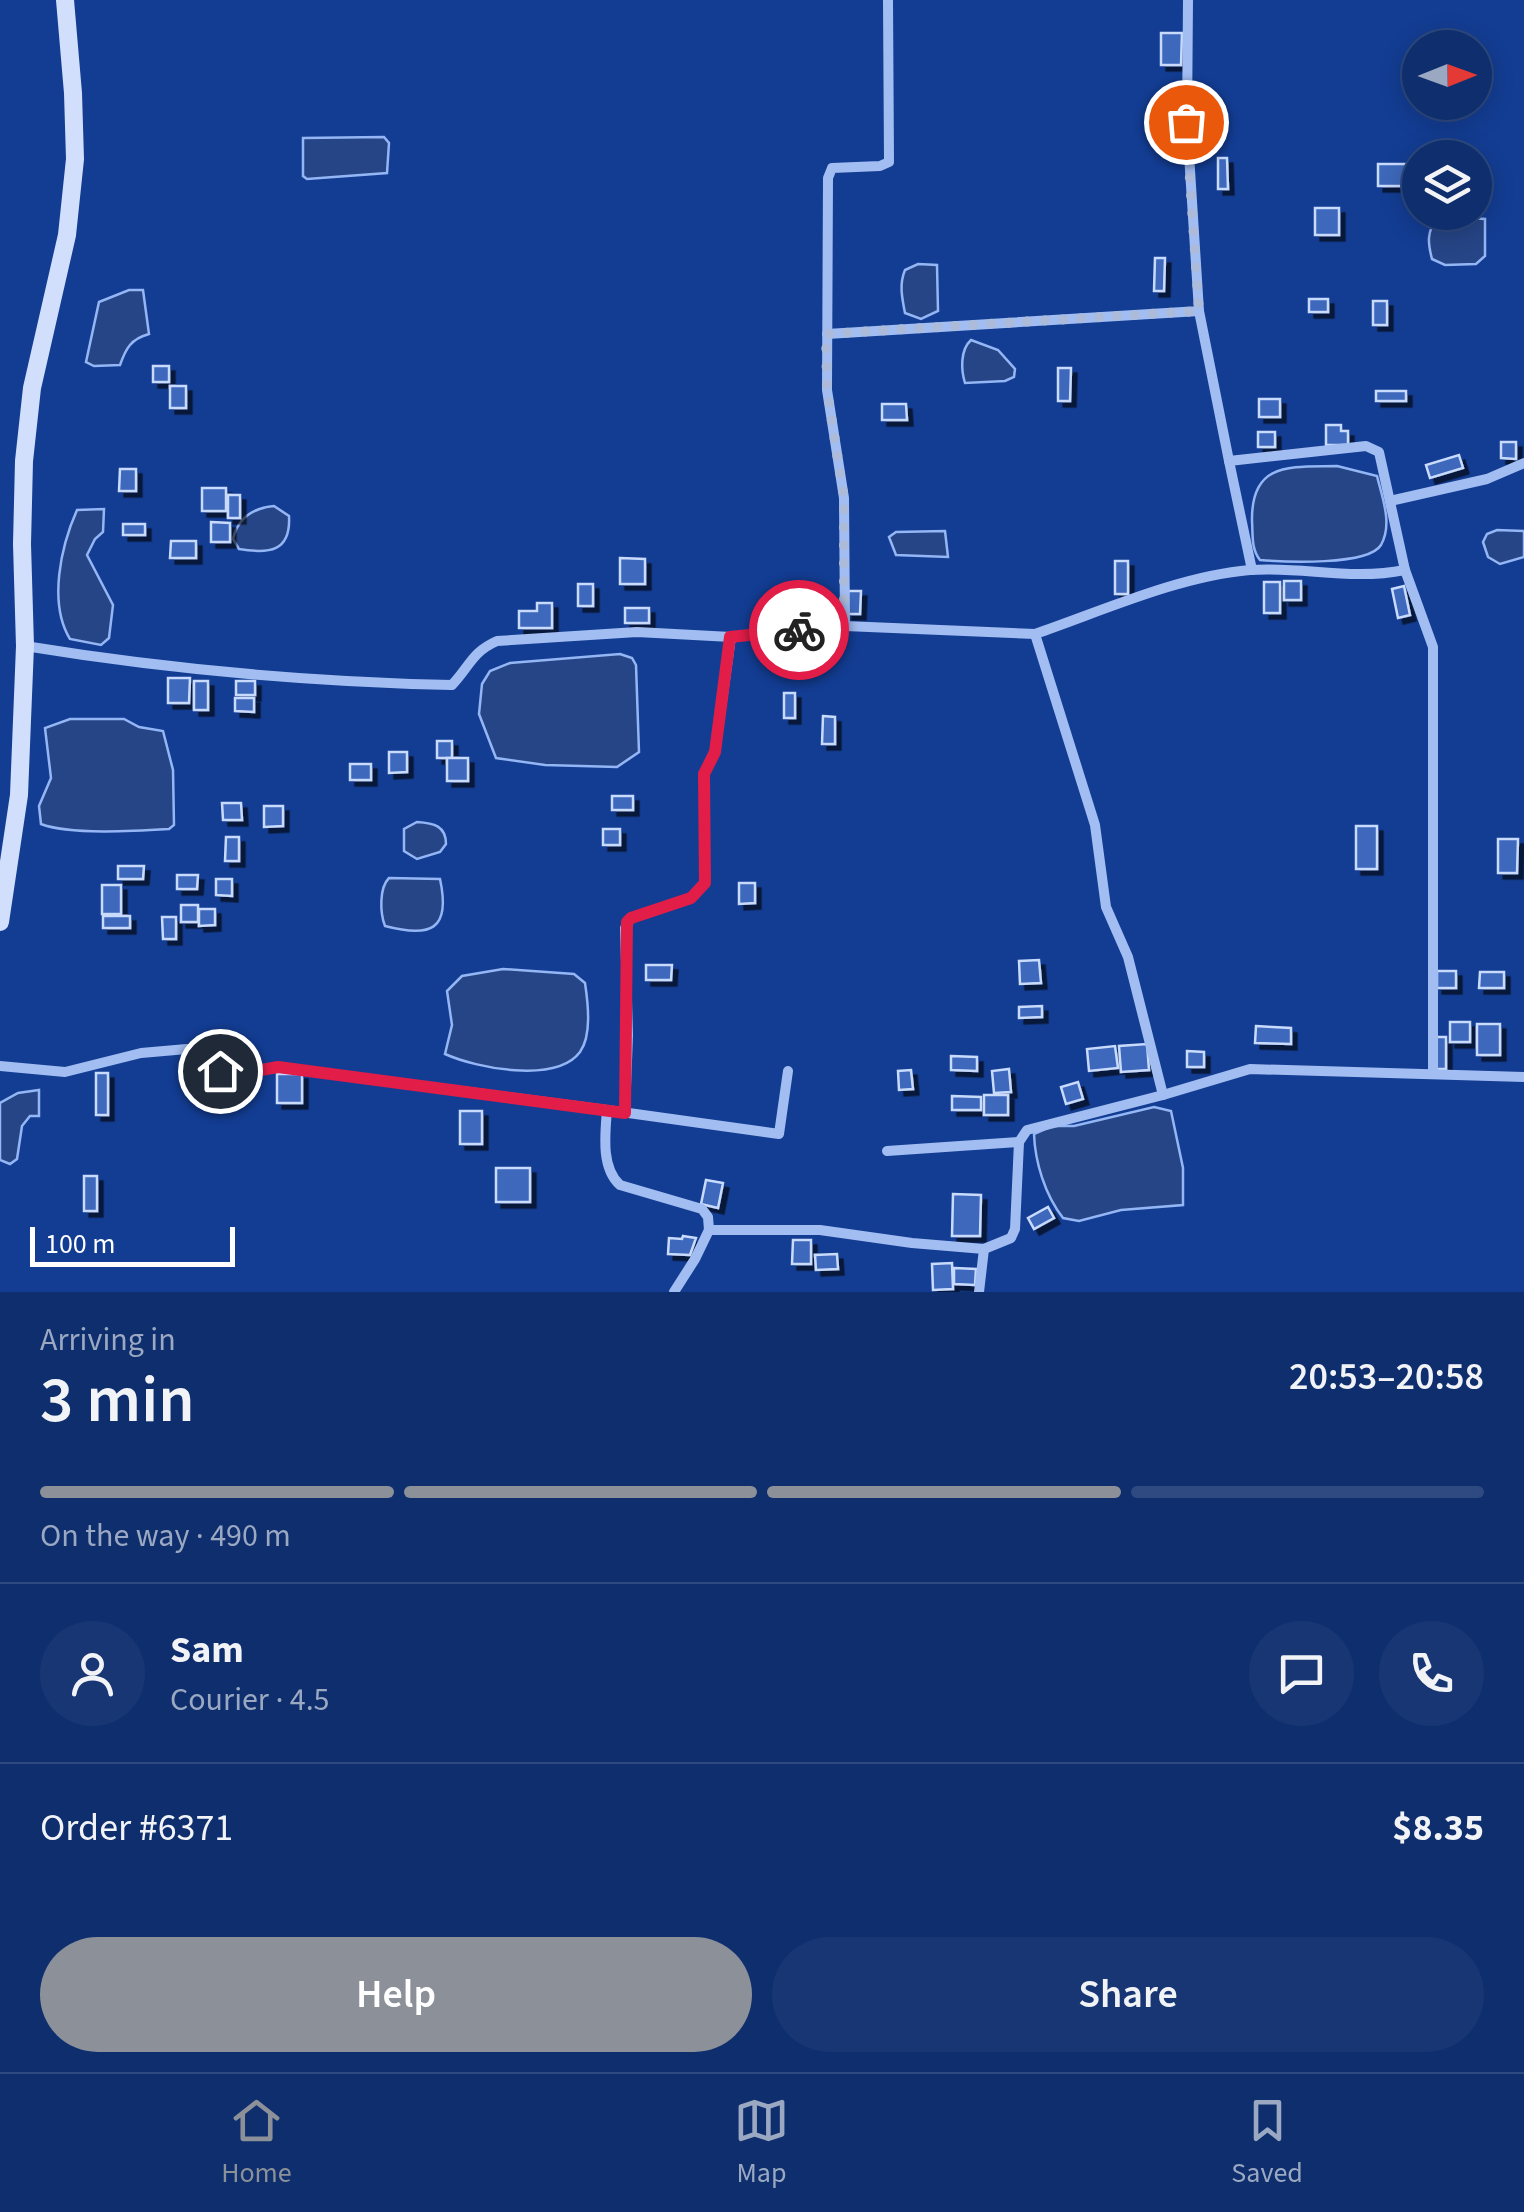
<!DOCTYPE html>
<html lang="en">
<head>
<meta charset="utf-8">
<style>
	:root { --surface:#0e2e6e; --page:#173673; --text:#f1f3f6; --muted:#9ba8c2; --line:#2e4a81; --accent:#8c9099 }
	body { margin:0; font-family:"Source Sans 3",sans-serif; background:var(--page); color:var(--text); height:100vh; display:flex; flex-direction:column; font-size:38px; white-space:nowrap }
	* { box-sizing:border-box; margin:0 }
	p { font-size:32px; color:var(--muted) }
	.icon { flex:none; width:55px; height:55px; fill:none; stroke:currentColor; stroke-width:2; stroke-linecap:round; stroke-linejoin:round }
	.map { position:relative; height:1292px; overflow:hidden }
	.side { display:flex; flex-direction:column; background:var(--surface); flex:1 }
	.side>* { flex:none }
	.needle { width:65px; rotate:89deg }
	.tools { position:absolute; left:1402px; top:30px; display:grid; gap:20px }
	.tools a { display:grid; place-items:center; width:90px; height:90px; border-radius:50%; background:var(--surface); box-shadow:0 5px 25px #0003,0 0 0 2px var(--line); font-size:50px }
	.scale { position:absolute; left:30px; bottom:25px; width:205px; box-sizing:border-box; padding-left:10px; border:5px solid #fff; border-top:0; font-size:28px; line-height:35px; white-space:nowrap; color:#fff; -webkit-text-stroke:8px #133d93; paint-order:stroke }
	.pin { position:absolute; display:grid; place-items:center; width:85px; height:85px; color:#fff; margin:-42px; border:5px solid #fff; border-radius:50%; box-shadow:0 2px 10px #0007 }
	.courier { position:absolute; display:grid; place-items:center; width:100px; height:100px; margin:-50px; border:8px solid #e11d48; border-radius:50%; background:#fff; color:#222; box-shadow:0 2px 12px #0007 }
	.head em { font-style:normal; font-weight:600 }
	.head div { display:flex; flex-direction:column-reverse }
	.head { display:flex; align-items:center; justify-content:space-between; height:170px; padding:0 40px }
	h1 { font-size:65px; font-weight:600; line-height:75px }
	.bar { display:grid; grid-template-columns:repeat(4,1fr); gap:15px 10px; align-content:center; height:120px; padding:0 40px }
	.bar i { height:12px; border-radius:8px; background:var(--line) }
	.bar .active { background:var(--accent) }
	.bar p { grid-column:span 4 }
	.line { display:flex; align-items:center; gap:25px; padding:0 40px; border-top:2px solid var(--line) }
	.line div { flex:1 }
	.round { display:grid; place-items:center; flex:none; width:105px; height:105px; border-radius:52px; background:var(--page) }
	.cta { display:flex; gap:20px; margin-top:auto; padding:20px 40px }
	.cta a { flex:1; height:115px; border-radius:60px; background:var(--accent); color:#fff; font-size:40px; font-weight:600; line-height:115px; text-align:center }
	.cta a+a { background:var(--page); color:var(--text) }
	.tabs { display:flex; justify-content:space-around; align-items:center; height:140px; border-top:2px solid var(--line); background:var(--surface); font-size:28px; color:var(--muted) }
	.tabs a { display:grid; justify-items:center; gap:5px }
	.tabs .active { color:var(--accent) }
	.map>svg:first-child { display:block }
	.water { fill:#264586; stroke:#94b6f5; stroke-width:2.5 }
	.building { fill:#3c67bb; stroke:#c9dbfd; stroke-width:2.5; filter:url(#shadow) }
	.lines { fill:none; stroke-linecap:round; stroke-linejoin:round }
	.street { stroke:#a2bdf2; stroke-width:10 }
	.secondary { stroke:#d1dffc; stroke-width:18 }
	.done { stroke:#acbbd9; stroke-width:10; stroke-dasharray:0 18 }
	.route { stroke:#e11d48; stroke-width:12 }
</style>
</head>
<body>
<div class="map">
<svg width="1524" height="1292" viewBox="0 0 1524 1292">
	<defs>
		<filter id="shadow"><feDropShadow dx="5.5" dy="5.5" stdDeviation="0" flood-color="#0009"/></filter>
	</defs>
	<rect width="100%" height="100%" fill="#133d93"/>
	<g class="water">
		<polygon points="384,137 389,143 387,173 307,179 303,176 303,138"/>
		<path d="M1452,217l33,2v37l-9,8 -31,1 -13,-6c-4,-15 -6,-28 6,-41z"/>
		<path d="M918,264l19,1 1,46 -17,8 -16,-6c-3,-15 -6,-29 0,-43z"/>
		<path d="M129,290h14l6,44c-18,5 -23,14 -29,31l-26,1 -8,-4 13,-60z"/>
		<path d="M971,340l27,10 17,19 -1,8 -9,4 -40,2c-4,-13 -5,-33 6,-43z"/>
		<path d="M1337,466l40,10c5,21 16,48 4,69 -13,21 -97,17 -121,15 -9,-11 -7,-25 -8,-39 -1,-60 39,-54 85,-55z"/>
		<path d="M274,506l15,10c2,36 -20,38 -50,33l-6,-10c5,-22 20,-31 41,-33z"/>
		<path d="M104,509l-1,23 -8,7 -8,16 26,50 -4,33 -8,7 -31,-6c-22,-36 -9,-93 7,-129z"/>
		<polygon points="1497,530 1524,531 1524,557 1500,564 1488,557 1483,542 1487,534"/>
		<polygon points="945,531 948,557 896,555 889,537 896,532"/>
		<polygon points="620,654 632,658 636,665 639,752 617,767 545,765 496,758 479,714 482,684 490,671 510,663"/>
		<path d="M70,719h54l15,8 24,4 10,39 1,55 -5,4c-33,2 -100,6 -128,-5l-2,-18 12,-28 -6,-50z"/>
		<path d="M417,822c17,1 29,4 29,22l-6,8 -23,7 -13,-8v-22z"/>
		<path d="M389,878l51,1c11,51 -9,59 -55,47 -5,-13 -6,-38 4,-48z"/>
		<path d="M503,969l71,5 11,9c3,20 7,52 -5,69 -24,32 -104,16 -135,2l7,-29 -5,-34 15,-15z"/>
		<polygon points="39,1090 39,1116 30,1116 22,1126 17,1159 10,1164 0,1160 0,1103 18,1093"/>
		<path d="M1154,1107l17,4 12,57v37l-62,5 -42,11 -16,-3c-18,-23 -28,-56 -29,-84l18,-8h22z"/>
	</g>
	<g class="building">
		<polygon points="1161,33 1182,33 1181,65 1161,65"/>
		<polygon points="1218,158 1227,158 1228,189 1218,189"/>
		<rect x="1378" y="164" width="32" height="22"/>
		<rect x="1315" y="208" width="24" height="27"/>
		<polygon points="1155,258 1165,258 1164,291 1154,291"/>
		<rect x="1309" y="299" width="19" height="13"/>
		<rect x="1373" y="301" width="14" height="24"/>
		<rect x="153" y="366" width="16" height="16"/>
		<polygon points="1058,368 1071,368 1070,401 1058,401"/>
		<rect x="170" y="386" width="16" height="22"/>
		<rect x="1376" y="391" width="30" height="10"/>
		<rect x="1259" y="399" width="21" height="18"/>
		<polygon points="882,404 906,404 907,420 882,420"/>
		<polygon points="1326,425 1341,425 1341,431 1348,431 1348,445 1326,445"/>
		<rect x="1258" y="432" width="17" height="15"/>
		<polygon points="1501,442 1516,442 1516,459 1501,458"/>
		<polygon points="1459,455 1463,468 1430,478 1426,465"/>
		<polygon points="120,469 136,469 136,491 119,491"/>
		<rect x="202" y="488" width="24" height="23"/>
		<rect x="228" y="495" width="12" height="23"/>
		<polygon points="211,522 230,523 230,542 211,542"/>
		<rect x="123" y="524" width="22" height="11"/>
		<polygon points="171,541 196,541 196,558 170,558"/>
		<polygon points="620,558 645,559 645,584 620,584"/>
		<rect x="1115" y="561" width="13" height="33"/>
		<rect x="1284" y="581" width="17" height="19"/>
		<rect x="1264" y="582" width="16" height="31"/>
		<rect x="578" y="584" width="15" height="22"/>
		<polygon points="1404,586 1410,615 1398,618 1392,589"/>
		<polygon points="848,591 861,591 860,614 847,614"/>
		<polygon points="537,603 552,603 552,628 519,628 519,611 537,611"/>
		<rect x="625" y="608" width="24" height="15"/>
		<polygon points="168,678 190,678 189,703 168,703"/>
		<rect x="194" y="681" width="14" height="29"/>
		<rect x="236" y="681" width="19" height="14"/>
		<rect x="784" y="693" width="11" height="25"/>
		<polygon points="235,698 254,698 254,712 235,711"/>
		<polygon points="823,716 835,717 835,744 822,744"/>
		<rect x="437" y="741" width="15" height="17"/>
		<polygon points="389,752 407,752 407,772 389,773"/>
		<rect x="447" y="758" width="21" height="23"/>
		<rect x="350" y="764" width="21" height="16"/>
		<rect x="612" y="796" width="21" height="14"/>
		<polygon points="222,803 241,803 242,820 223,820"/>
		<polygon points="264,806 283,806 283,826 264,827"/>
		<rect x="1356" y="826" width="21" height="43"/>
		<rect x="603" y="829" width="17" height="16"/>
		<polygon points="226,837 239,837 239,861 225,861"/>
		<polygon points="1498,839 1518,839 1517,873 1498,873"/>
		<polygon points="118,866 144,866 143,879 118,879"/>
		<polygon points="177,875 198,875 197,889 177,889"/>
		<polygon points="216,879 232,879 232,896 216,895"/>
		<polygon points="739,883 755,883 755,903 739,904"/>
		<rect x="102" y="885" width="19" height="29"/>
		<rect x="181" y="905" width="17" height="17"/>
		<polygon points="199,909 215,909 215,925 199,926"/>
		<rect x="103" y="916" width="27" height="12"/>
		<polygon points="162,917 176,917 176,939 163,939"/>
		<polygon points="1039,960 1041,983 1020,984 1019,961"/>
		<polygon points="646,965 672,965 671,980 646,980"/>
		<rect x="1437" y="971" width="19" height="17"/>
		<polygon points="1480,972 1504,972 1504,988 1479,988"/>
		<polygon points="1042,1006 1042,1017 1019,1018 1019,1007"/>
		<rect x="1450" y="1022" width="20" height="20"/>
		<rect x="1477" y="1024" width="23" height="31"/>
		<polygon points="1256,1026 1291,1028 1291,1044 1255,1043"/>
		<rect x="1434" y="1037" width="12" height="32"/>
		<polygon points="1147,1044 1149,1070 1121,1072 1119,1046"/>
		<polygon points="1115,1046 1118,1068 1089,1071 1087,1049"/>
		<polygon points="1187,1051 1204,1052 1204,1067 1187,1067"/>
		<polygon points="951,1056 977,1057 977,1071 951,1070"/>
		<polygon points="1009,1069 1011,1092 994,1093 992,1071"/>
		<polygon points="911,1070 913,1089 899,1090 898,1071"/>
		<rect x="96" y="1073" width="12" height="42"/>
		<rect x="277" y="1074" width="25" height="29"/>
		<polygon points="1078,1082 1083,1099 1066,1104 1061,1087"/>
		<rect x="984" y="1095" width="24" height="20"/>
		<polygon points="952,1096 981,1097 981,1110 952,1110"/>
		<rect x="460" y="1111" width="22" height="33"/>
		<rect x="496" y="1168" width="34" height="34"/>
		<rect x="84" y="1176" width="13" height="35"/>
		<polygon points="706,1180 723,1183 718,1208 701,1204"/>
		<polygon points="953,1194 981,1195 980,1236 952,1236"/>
		<polygon points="1048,1207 1054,1218 1034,1229 1028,1218"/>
		<polygon points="683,1236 696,1238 690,1255 668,1254 669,1238 682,1239"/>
		<polygon points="793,1240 811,1240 811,1264 792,1264"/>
		<polygon points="837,1254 838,1269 816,1270 815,1255"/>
		<polygon points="952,1263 953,1289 933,1290 932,1264"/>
		<polygon points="954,1268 976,1269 975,1285 954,1284"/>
	</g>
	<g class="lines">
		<g class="street">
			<polyline points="1199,311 1229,461 1366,446 1379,452 1405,570 1433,647 1433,1073"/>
			<polyline points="827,334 1199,311 1187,123 1188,0"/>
			<polyline points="1229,461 1252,570"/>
			<polyline points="1390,501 1487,479 1524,463"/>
			<polyline points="845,626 1035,634"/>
			<path d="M25,646c141,23 284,36 427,39 18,-19 20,-33 45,-44l140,-9 94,5 114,-11 -1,-128 -17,-108 1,-212 4,-10 48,-2 9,-4 -1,-162"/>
			<path d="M0,1066l65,6 76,-19 46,-4 15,5 18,17 11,3 47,-7 329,43c-2,25 -6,58 13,75l82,24 6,8 1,13"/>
			<path d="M1163,1095l-35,-138 -22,-50 -11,-82 -60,-191c67,-23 144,-58 215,-64 53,-4 100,11 155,0"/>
			<polyline points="607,1110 779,1134 788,1071"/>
			<polyline points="625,1113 628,1035 625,928 631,918 691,898 705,883 704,774 715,752 731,637"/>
			<polyline points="887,1151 1019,1142"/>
			<polyline points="674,1292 695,1259 709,1230 820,1230 912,1243 984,1249"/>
			<polyline points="979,1292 984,1249 1011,1238 1015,1229 1019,1142 1027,1130 1163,1095 1250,1069 1524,1077"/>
		</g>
		<polyline class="secondary" points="0,922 19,795 25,646 22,544 24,461 32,388 67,235 75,159 73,93 65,0"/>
	</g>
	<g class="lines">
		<polyline class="done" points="799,630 844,626 844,498 827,390 826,334 1199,311 1186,122"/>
		<polyline class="route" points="220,1071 244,1073 278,1067 625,1113 627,922 631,918 691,898 705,883 704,774 715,752 730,637 799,630"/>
	</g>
</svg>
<div class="tools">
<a><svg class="needle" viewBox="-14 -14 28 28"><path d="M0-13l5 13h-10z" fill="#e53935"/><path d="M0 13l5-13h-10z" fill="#9ba8c2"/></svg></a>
<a><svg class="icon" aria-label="layers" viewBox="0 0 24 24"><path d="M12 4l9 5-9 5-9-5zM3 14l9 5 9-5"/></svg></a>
</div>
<div class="scale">100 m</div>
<div class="pin" style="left:1186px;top:122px;background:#ea580c"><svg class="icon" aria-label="bag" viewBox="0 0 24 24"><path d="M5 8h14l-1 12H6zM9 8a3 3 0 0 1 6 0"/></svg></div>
<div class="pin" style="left:220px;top:1071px;background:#1f2937"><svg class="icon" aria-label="home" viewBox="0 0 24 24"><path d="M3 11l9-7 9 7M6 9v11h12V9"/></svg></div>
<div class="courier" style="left:799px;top:630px"><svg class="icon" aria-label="bike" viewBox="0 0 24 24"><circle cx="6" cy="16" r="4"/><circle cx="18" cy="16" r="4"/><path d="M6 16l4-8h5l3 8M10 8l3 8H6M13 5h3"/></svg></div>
</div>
<section class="side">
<div class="head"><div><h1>3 min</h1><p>Arriving in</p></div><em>20:53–20:58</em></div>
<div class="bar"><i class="active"></i><i class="active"></i><i class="active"></i><i></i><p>On the way · 490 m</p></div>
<div class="line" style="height:180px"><a class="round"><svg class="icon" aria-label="person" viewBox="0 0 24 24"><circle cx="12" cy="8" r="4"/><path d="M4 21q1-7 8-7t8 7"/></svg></a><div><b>Sam</b><p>Courier · 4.5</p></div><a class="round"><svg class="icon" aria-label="chat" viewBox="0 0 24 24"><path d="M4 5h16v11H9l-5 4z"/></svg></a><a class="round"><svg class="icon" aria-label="phone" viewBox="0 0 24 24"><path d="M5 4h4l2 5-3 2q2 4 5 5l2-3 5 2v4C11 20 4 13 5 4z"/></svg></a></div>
<div class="line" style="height:130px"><div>Order #6371</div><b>$8.35</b></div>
<div class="cta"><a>Help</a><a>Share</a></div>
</section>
<nav class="tabs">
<a class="active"><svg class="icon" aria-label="home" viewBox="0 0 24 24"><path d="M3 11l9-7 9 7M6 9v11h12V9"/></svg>Home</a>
<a><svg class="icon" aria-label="map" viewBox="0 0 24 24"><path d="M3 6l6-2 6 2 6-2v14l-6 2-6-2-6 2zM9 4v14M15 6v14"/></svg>Map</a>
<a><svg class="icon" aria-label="saved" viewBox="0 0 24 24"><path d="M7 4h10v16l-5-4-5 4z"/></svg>Saved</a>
</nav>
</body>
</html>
